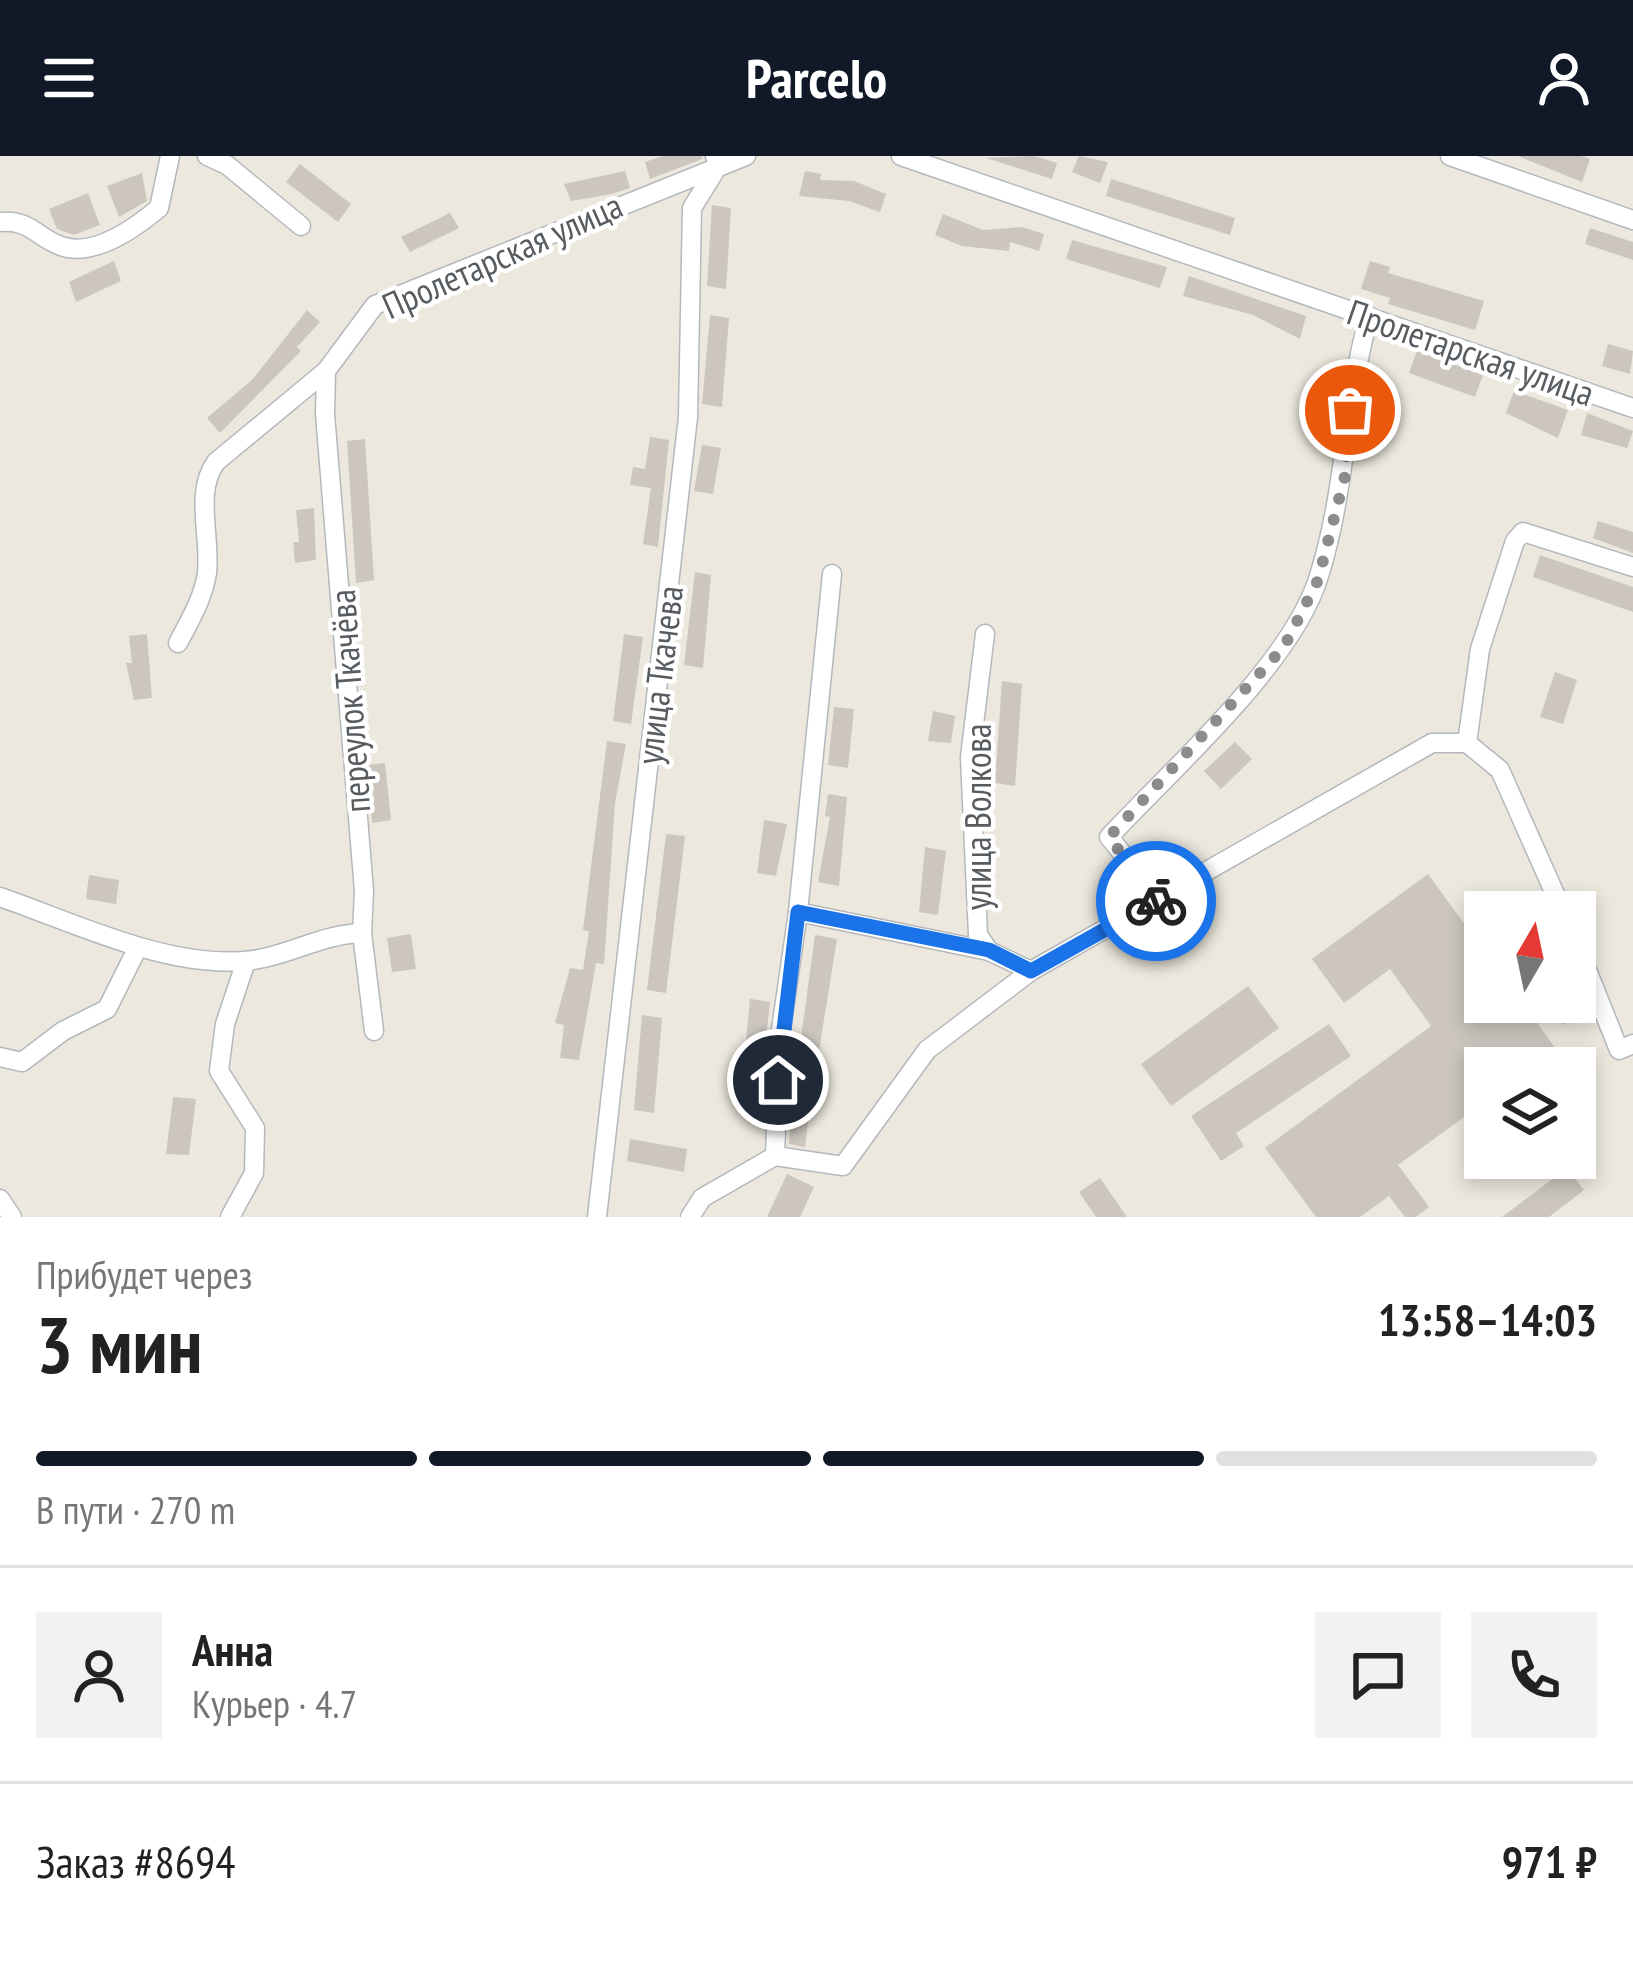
<!DOCTYPE html>
<html lang="ru">
<head>
<meta charset="utf-8">
<style>
	:root { --surface:#fff; --page:#f2f2f2; --text:#222; --muted:#767676; --line:#e0e0e0; --accent:#111827 }
	body { margin:0; font-family:"PT Sans Narrow",sans-serif; background:var(--page); color:var(--text); height:100vh; display:flex; flex-direction:column; font-size:45px; white-space:nowrap }
	* { box-sizing:border-box; margin:0 }
	p { font-size:39px; color:var(--muted) }
	.icon { flex:none; width:66px; height:66px; fill:none; stroke:currentColor; stroke-width:2; stroke-linecap:round; stroke-linejoin:round }
	.map { position:relative; height:1061px; overflow:hidden }
	.side { display:flex; flex-direction:column; background:var(--surface); flex:1 }
	.side>* { flex:none }
	.needle { width:78px; rotate:9deg }
	.fabs { position:absolute; left:1464px; top:735px; display:grid; gap:24px }
	.fabs a { display:grid; place-items:center; width:132px; height:132px; border-radius:0px; background:var(--surface); box-shadow:0 6px 18px #0003; font-size:60px }
	.pin { position:absolute; display:grid; place-items:center; width:102px; height:102px; color:#fff; margin:-51px; border:6px solid #fff; border-radius:50%; box-shadow:0 3px 12px #0007 }
	.courier { position:absolute; display:grid; place-items:center; width:120px; height:120px; margin:-60px; border:9px solid #1a73e8; border-radius:50%; background:#fff; color:#222; box-shadow:0 3px 15px #0007 }
	.summary em { font-style:normal; font-weight:800 }
	.summary div { display:flex; flex-direction:column-reverse }
	.summary { display:flex; align-items:center; justify-content:space-between; height:204px; padding:0 36px }
	h1 { font-size:78px; font-weight:800; line-height:90px }
	.bar { display:grid; grid-template-columns:repeat(4,1fr); gap:18px 12px; align-content:center; height:144px; padding:0 36px }
	.bar i { height:15px; border-radius:9px; background:var(--line) }
	.bar .active { background:var(--accent) }
	.bar p { grid-column:span 4 }
	.line { display:flex; align-items:center; gap:30px; padding:0 36px; border-top:3px solid var(--line) }
	.line div { flex:1 }
	.round { display:grid; place-items:center; flex:none; width:126px; height:126px; border-radius:0px; background:var(--page) }
	header { display:flex; justify-content:space-between; align-items:center; height:156px; padding:0 36px; background:var(--accent); color:#fff; font-size:54px; font-weight:800 }
	.map>svg:first-child { display:block }
	.building { fill:#ccc6bf }
	.lines { fill:none; stroke-linecap:round; stroke-linejoin:round }
	.minor-casing { stroke:#b4b8bd; stroke-width:21 }
	.minor { stroke:#fff; stroke-width:18 }
	.done { stroke:#8b8d8d; stroke-width:12; stroke-dasharray:0 21.6 }
	.route { stroke:#1a73e8; stroke-width:15 }
	.labels { text-anchor:middle; dominant-baseline:central; stroke-width:9; stroke-linejoin:round; paint-order:stroke }
	.street-label { font-size:36px; fill:#575c61; stroke:#fff }
</style>
</head>
<body>
<header><svg class="icon" aria-label="menu" viewBox="0 0 24 24"><path d="M4 6h16M4 12h16M4 18h16"/></svg>Parcelo<svg class="icon" aria-label="person" viewBox="0 0 24 24"><circle cx="12" cy="8" r="4"/><path d="M4 21q1-7 8-7t8 7"/></svg></header>
<div class="map">
<svg width="1633" height="1061" viewBox="0 0 1633 1061">
	<rect width="100%" height="100%" fill="#ece8de"/>
	<g class="building">
		<polygon points="663,0 702,0 702,3 650,23 645,6"/>
		<polygon points="1034,0 1057,7 1052,23 986,2"/>
		<polygon points="1079,0 1108,6 1100,27 1072,16"/>
		<polygon points="1518,0 1581,0 1590,3 1582,26"/>
		<polygon points="300,8 351,48 338,66 286,26"/>
		<polygon points="625,15 630,32 612,38 571,45 564,28"/>
		<polygon points="805,15 821,18 820,24 854,25 886,38 880,56 849,45 799,40"/>
		<polygon points="142,17 147,45 119,61 107,30"/>
		<polygon points="1111,23 1235,62 1230,79 1106,40"/>
		<polygon points="88,37 100,69 74,79 57,73 49,53"/>
		<polygon points="712,49 731,52 726,133 707,130"/>
		<polygon points="450,57 459,72 410,96 401,81"/>
		<polygon points="943,58 983,74 1022,71 1044,78 1039,95 1010,86 1009,95 962,90 935,79"/>
		<polygon points="1590,72 1633,86 1633,104 1585,88"/>
		<polygon points="1072,84 1167,111 1160,132 1066,103"/>
		<polygon points="114,105 121,125 76,146 69,126"/>
		<polygon points="1370,105 1390,111 1388,117 1484,145 1475,174 1388,148 1390,142 1361,133"/>
		<polygon points="1189,120 1306,160 1300,183 1253,159 1183,140"/>
		<polygon points="307,154 320,166 297,191 301,195 220,277 207,262 253,223"/>
		<polygon points="710,159 729,162 722,251 702,248"/>
		<polygon points="1608,188 1633,195 1630,218 1602,210"/>
		<polygon points="1417,195 1483,219 1475,241 1409,217"/>
		<polygon points="1514,235 1568,254 1558,282 1506,257"/>
		<polygon points="1587,257 1633,275 1627,292 1581,279"/>
		<polygon points="650,281 669,284 658,391 643,388 651,332 630,329 633,311 645,313"/>
		<polygon points="365,283 374,424 356,427 347,285"/>
		<polygon points="702,289 721,292 713,338 694,335"/>
		<polygon points="314,352 316,404 295,407 293,386 299,386 296,354"/>
		<polygon points="1598,365 1633,376 1633,397 1593,382"/>
		<polygon points="1540,399 1633,431 1633,456 1533,421"/>
		<polygon points="695,416 711,419 703,512 684,509"/>
		<polygon points="147,478 152,542 134,544 126,507 132,507 129,480"/>
		<polygon points="624,478 643,481 631,568 613,565"/>
		<polygon points="1555,516 1577,524 1563,568 1540,561"/>
		<polygon points="1002,525 1022,528 1015,630 995,627"/>
		<polygon points="834,551 854,553 848,612 828,609"/>
		<polygon points="933,555 955,560 951,587 928,585"/>
		<polygon points="607,585 626,588 615,647 604,808 596,807 579,904 560,902 564,869 555,867 570,812 583,814 589,775 583,774"/>
		<polygon points="1235,586 1252,603 1221,633 1204,615"/>
		<polygon points="385,607 391,664 372,667 368,609"/>
		<polygon points="828,638 847,641 839,730 818,726 830,661 825,660"/>
		<polygon points="764,664 787,668 776,720 757,717"/>
		<polygon points="666,678 685,680 666,837 647,834"/>
		<polygon points="925,691 946,695 938,759 919,756"/>
		<polygon points="1428,718 1485,796 1485,846 1522,846 1556,893 1531,912 1485,912 1485,946 1398,1009 1429,1051 1416,1061 1405,1061 1389,1040 1360,1061 1316,1061 1265,992 1431,870 1390,813 1344,847 1312,803"/>
		<polygon points="89,719 119,724 116,748 86,743"/>
		<polygon points="411,778 416,813 392,816 387,782"/>
		<polygon points="815,779 837,783 817,907 798,904"/>
		<polygon points="1575,827 1589,856 1562,869 1550,846 1575,846"/>
		<polygon points="1248,830 1279,872 1171,950 1141,908"/>
		<polygon points="750,843 770,846 764,899 745,896"/>
		<polygon points="642,859 662,862 654,957 634,954"/>
		<polygon points="1329,868 1351,900 1236,977 1244,990 1221,1005 1191,960"/>
		<polygon points="793,930 812,933 805,991 789,988"/>
		<polygon points="173,941 196,943 189,999 166,998"/>
		<polygon points="630,983 687,993 684,1016 627,1005"/>
		<polygon points="1567,1012 1584,1034 1549,1061 1502,1061"/>
		<polygon points="787,1018 814,1031 800,1061 767,1061"/>
		<polygon points="1100,1022 1127,1061 1096,1061 1079,1036"/>
	</g>
	<g class="lines">
		<g class="minor-casing">
			<g id="minor">
				<polyline points="207,0 227,9 301,70"/>
				<polyline points="901,0 1633,252"/>
				<polyline points="1450,0 1633,64"/>
				<path d="M0,66c30,-3 36,15 61,24 33,12 74,-18 98,-38l11,-52"/>
				<polyline points="326,215 325,258 364,735 362,777 374,875"/>
				<polyline points="985,478 970,601 978,779 989,795 1031,815"/>
				<path d="M178,487c12,-23 25,-44 29,-70 4,-37 -13,-81 9,-111l110,-91 49,-66 371,-149"/>
				<polyline points="1467,587 1480,493 1515,385 1523,376 1633,411"/>
				<path d="M0,741c75,26 164,70 244,64 41,-3 76,-27 118,-28"/>
				<path d="M1159,743l-50,-62c64,-69 183,-173 210,-261 27,-86 26,-174 50,-260"/>
				<polyline points="798,756 989,795"/>
				<polyline points="1575,784 1619,894 1633,888"/>
				<polyline points="0,901 22,906 63,875 107,853 138,791"/>
				<polyline points="775,1000 843,1010 927,894 1031,815 1432,587 1467,587 1500,614 1563,756"/>
				<polyline points="0,1043 12,1061"/>
				<polyline points="230,1061 254,1017 255,972 219,915 225,868 246,805"/>
				<polyline points="597,1061 688,261 692,52 718,10 715,0"/>
				<polyline points="690,1061 702,1042 775,1000 779,887 798,756 832,418"/>
			</g>
		</g>
		<use href="#minor" class="minor"/>
	</g>
	<g class="lines">
		<polyline class="done" points="1156,745 1109,681 1284,491 1318,424 1345,320 1350,254"/>
		<polyline class="route" points="778,924 798,756 989,794 1031,815 1156,745"/>
	</g>
	<g class="labels">
		<g class="street-label">
			<text transform="translate(502 99) rotate(-24)">Пролетарская улица</text>
			<text transform="translate(1471 196) rotate(19)">Пролетарская улица</text>
			<text transform="translate(659 519) rotate(-83)">улица Ткачева</text>
			<text transform="translate(349 545) rotate(-94)">переулок Ткачёва</text>
			<text transform="translate(977 661) rotate(-90)">улица Волкова</text>
		</g>
	</g>
</svg>
<div class="fabs">
<a><svg class="needle" viewBox="-14 -14 28 28"><path d="M0-13l5 13h-10z" fill="#e53935"/><path d="M0 13l5-13h-10z" fill="#767676"/></svg></a>
<a><svg class="icon" aria-label="layers" viewBox="0 0 24 24"><path d="M12 4l9 5-9 5-9-5zM3 14l9 5 9-5"/></svg></a>
</div>
<div class="pin" style="left:1350px;top:254px;background:#ea580c"><svg class="icon" aria-label="bag" viewBox="0 0 24 24"><path d="M5 8h14l-1 12H6zM9 8a3 3 0 0 1 6 0"/></svg></div>
<div class="pin" style="left:778px;top:924px;background:#1f2937"><svg class="icon" aria-label="home" viewBox="0 0 24 24"><path d="M3 11l9-7 9 7M6 9v11h12V9"/></svg></div>
<div class="courier" style="left:1156px;top:745px"><svg class="icon" aria-label="bike" viewBox="0 0 24 24"><circle cx="6" cy="16" r="4"/><circle cx="18" cy="16" r="4"/><path d="M6 16l4-8h5l3 8M10 8l3 8H6M13 5h3"/></svg></div>
</div>
<section class="side">
<div class="summary"><div><h1>3 мин</h1><p>Прибудет через</p></div><em>13:58–14:03</em></div>
<div class="bar"><i class="active"></i><i class="active"></i><i class="active"></i><i></i><p>В пути · 270 m</p></div>
<div class="line" style="height:216px"><a class="round"><svg class="icon" aria-label="person" viewBox="0 0 24 24"><circle cx="12" cy="8" r="4"/><path d="M4 21q1-7 8-7t8 7"/></svg></a><div><b>Анна</b><p>Курьер · 4.7</p></div><a class="round"><svg class="icon" aria-label="chat" viewBox="0 0 24 24"><path d="M4 5h16v11H9l-5 4z"/></svg></a><a class="round"><svg class="icon" aria-label="phone" viewBox="0 0 24 24"><path d="M5 4h4l2 5-3 2q2 4 5 5l2-3 5 2v4C11 20 4 13 5 4z"/></svg></a></div>
<div class="line" style="height:156px"><div>Заказ #8694</div><b>971 ₽</b></div>
</section>
</body>
</html>
